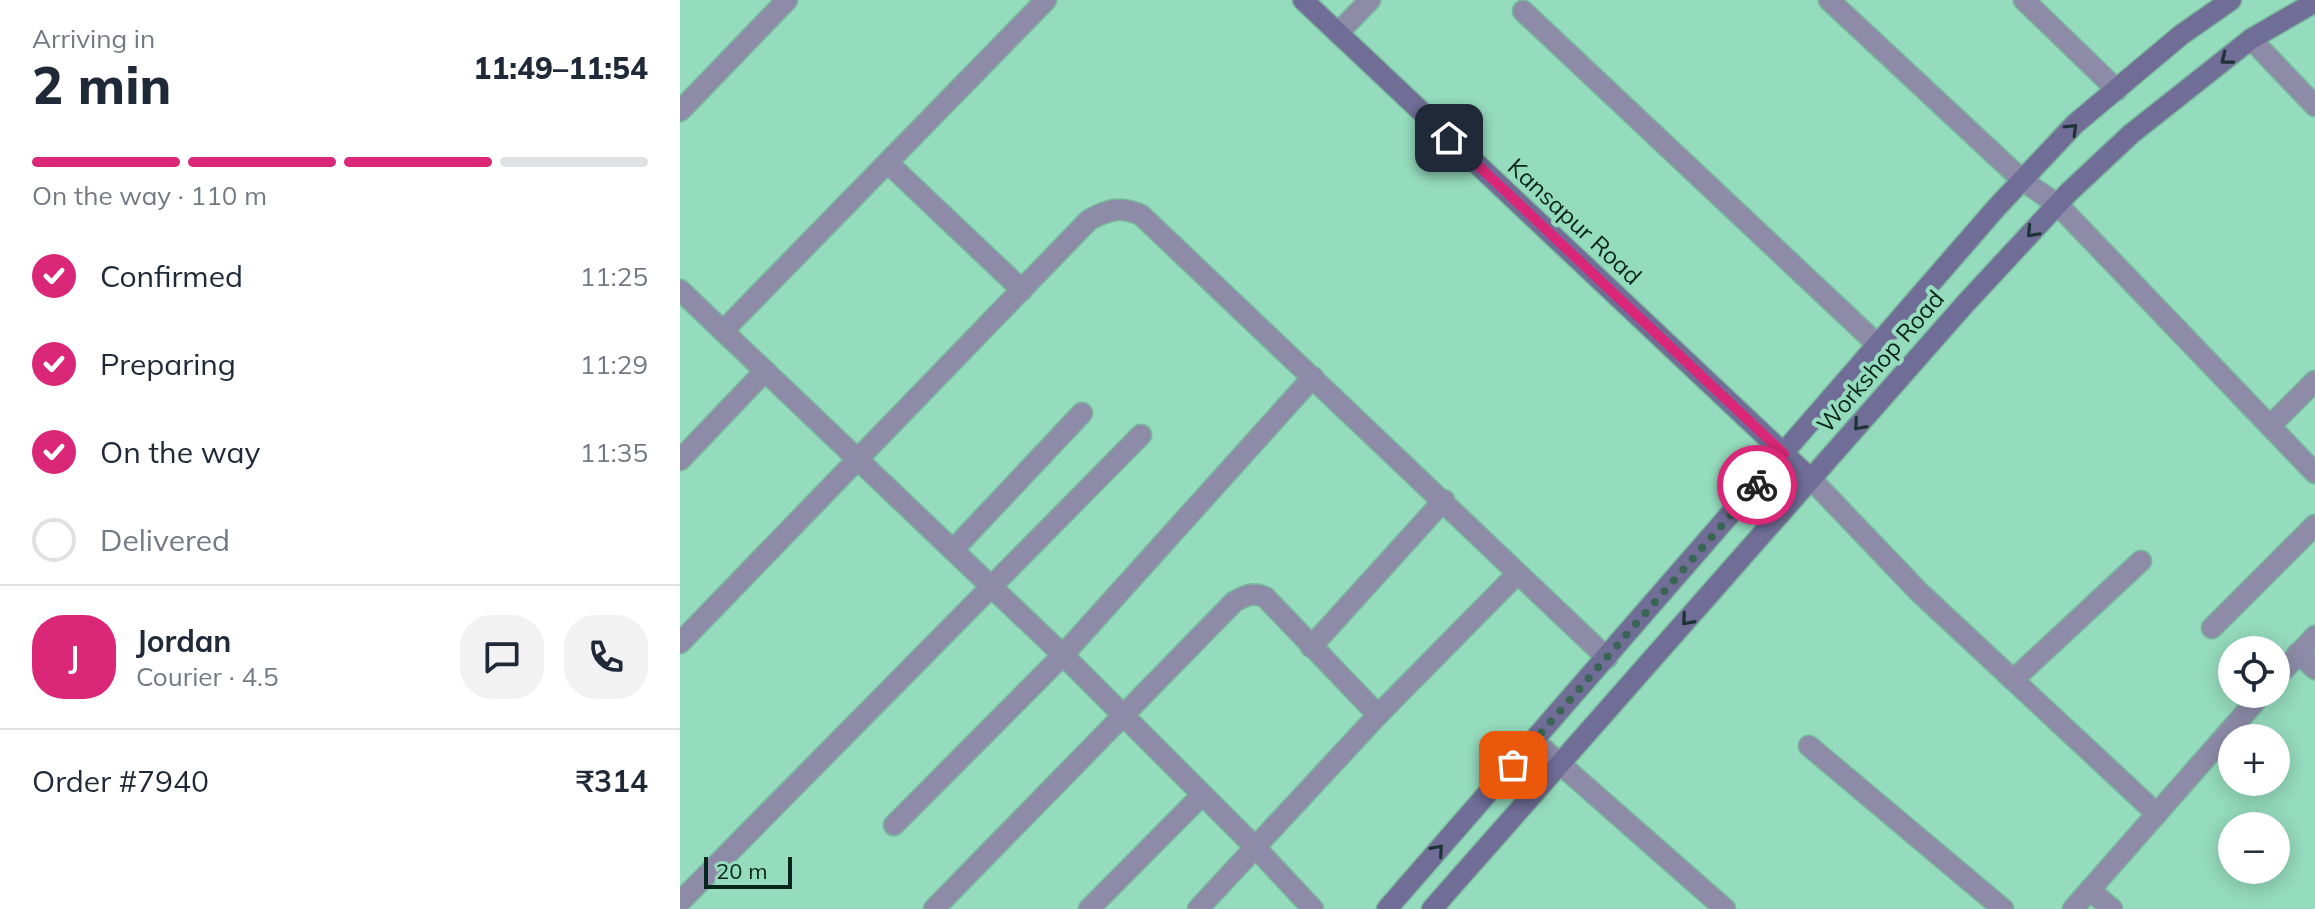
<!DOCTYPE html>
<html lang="en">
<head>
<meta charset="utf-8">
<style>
	:root { --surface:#fff; --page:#f2f2f3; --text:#1f2937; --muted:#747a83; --line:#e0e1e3; --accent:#db2777 }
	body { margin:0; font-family:Mulish,sans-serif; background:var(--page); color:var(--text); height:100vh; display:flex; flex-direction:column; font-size:30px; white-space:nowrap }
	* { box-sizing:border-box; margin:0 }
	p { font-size:26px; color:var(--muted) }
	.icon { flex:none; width:44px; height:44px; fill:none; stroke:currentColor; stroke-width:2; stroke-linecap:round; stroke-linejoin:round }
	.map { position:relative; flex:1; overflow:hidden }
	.panel { display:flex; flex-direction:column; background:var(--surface); width:680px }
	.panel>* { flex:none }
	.buttons { position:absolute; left:1538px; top:636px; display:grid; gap:16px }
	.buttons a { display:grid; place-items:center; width:72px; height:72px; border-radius:50%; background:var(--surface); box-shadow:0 4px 20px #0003; font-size:40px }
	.scale { position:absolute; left:24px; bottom:20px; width:88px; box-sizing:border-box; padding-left:8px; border:4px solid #08251b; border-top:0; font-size:22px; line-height:28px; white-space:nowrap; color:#08251b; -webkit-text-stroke:6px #95dbbe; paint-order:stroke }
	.pin { position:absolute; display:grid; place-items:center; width:68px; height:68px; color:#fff; margin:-34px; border-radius:16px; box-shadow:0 4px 12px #0006 }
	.courier { position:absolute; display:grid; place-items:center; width:80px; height:80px; margin:-40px; border:6px solid #db2777; border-radius:50%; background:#fff; color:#222; box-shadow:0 2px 10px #0007 }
	.head em { font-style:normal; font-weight:800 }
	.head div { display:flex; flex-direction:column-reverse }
	.head { display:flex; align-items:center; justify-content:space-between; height:136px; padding:0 32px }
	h1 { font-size:52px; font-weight:800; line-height:60px }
	.bar { display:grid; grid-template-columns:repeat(4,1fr); gap:12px 8px; align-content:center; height:96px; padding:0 32px }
	.bar i { height:10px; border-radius:6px; background:var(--line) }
	.bar .active { background:var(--accent) }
	.bar p { grid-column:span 4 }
	.line { display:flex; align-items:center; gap:20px; padding:0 32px; border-top:2px solid var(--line) }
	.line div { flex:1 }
	.round { display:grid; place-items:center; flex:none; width:84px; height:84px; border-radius:32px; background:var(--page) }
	ol { padding:0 32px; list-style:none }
	li { display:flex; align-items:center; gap:24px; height:88px }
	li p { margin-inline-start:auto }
	li .icon { padding:8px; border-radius:50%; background:var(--accent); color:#fff; stroke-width:4 }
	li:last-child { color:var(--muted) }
	li i { width:44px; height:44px; border:4px solid var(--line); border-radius:50% }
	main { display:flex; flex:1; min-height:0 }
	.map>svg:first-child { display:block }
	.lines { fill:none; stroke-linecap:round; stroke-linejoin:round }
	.street-casing { stroke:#79b79d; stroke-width:23 }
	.secondary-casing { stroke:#79b79d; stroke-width:23 }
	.street { stroke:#8d8ba8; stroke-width:20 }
	.secondary { stroke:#706d97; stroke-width:20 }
	.oneway { stroke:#1d3334 }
	.done { stroke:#396554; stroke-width:8; stroke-dasharray:0 14.4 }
	.route { stroke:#db2777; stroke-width:10 }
	.labels { text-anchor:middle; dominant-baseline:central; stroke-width:8; stroke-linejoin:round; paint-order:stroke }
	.street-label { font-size:24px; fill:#08251b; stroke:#95dbbe }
</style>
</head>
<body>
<main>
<section class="panel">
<div class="head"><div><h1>2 min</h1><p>Arriving in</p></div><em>11:49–11:54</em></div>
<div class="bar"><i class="active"></i><i class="active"></i><i class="active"></i><i></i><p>On the way · 110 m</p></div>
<ol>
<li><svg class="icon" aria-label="check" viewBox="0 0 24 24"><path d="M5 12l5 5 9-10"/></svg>Confirmed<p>11:25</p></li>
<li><svg class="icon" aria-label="check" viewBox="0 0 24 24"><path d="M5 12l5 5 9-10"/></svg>Preparing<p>11:29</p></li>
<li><svg class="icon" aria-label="check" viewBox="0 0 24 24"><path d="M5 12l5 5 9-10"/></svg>On the way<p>11:35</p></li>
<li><i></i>Delivered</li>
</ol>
<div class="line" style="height:144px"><b class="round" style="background:var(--accent);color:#fff">J</b><div><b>Jordan</b><p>Courier · 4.5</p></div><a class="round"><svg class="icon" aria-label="chat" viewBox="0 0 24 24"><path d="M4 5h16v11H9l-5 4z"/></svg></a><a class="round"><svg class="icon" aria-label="phone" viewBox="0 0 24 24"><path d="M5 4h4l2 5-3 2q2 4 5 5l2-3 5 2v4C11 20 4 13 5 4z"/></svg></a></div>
<div class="line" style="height:104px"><div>Order #7940</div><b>₹314</b></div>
</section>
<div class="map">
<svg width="1635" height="909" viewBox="0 0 1635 909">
	<rect width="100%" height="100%" fill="#95dbbe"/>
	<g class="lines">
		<g class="street-casing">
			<g id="street">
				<polyline points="1149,0 1342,180 1378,205 1635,473"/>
				<polyline points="1344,0 1437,90"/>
				<polyline points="843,11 1198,345"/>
				<polyline points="658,33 690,0"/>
				<polyline points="1571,39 1635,106"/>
				<polyline points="0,111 107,0"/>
				<polyline points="208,163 342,290"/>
				<polyline points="0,290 383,655 575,847 633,909"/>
				<polyline points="43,331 366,0"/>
				<polyline points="1590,426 1635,381"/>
				<polyline points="0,460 85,371"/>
				<polyline points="1131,479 1239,592 1477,814"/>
				<polyline points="273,550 402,413"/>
				<polyline points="1532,628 1635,525"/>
				<path d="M0,643l409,-423c20,-11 32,-14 52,-5l466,443"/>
				<polyline points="631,647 764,500"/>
				<polyline points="1618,653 1635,669"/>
				<polyline points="1596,678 1635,636"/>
				<polyline points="1333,680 1461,561"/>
				<polyline points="854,741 1045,909"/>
				<polyline points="1129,746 1323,909"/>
				<polyline points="214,825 383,655 633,377"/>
				<polyline points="1410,890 1432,909"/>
				<polyline points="0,902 461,435"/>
				<path d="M254,909l300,-307c12,-7 19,-10 31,-5l113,118"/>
				<polyline points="409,909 521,796"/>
				<polyline points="518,909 698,715 837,574"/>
				<polyline points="1393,909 1582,694"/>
			</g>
		</g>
		<g class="secondary-casing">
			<g id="secondary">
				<polyline points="623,0 1131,479"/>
				<polyline points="707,909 1317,207 1395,124 1501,35 1551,0"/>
				<polyline points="752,909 1285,304 1388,193 1451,134 1571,39 1635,2"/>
			</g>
		</g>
		<use href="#street" class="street"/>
		<use href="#secondary" class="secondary"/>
	</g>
	<defs><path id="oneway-chevron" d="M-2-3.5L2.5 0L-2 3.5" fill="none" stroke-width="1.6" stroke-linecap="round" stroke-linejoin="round" transform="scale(2)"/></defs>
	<g class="oneway">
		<use href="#oneway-chevron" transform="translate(1546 59) rotate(142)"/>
		<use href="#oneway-chevron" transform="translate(1392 129) rotate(-45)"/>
		<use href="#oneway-chevron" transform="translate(1352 232) rotate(133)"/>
		<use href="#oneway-chevron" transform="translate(1179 425) rotate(131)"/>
		<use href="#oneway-chevron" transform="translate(1007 620) rotate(131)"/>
		<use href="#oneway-chevron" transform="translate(758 850) rotate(-49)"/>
	</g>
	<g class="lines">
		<polyline class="done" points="833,765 1077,485"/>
		<polyline class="route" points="769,138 1104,454 1077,485"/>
	</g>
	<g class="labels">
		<g class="street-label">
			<text transform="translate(895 221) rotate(43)">Kansapur Road</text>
			<text transform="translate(1200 361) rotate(-49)">Workshop Road</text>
		</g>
	</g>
</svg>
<div class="buttons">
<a><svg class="icon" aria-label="locate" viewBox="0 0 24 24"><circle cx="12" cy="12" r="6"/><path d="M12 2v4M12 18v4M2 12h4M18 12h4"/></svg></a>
<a>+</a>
<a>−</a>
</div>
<div class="scale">20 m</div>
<div class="pin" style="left:833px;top:765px;background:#ea580c"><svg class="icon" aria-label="bag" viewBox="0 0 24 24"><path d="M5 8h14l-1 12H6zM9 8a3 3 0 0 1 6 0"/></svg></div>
<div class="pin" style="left:769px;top:138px;background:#1f2937"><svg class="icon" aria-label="home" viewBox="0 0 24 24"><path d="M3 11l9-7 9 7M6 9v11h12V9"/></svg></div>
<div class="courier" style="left:1077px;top:485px"><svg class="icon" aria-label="bike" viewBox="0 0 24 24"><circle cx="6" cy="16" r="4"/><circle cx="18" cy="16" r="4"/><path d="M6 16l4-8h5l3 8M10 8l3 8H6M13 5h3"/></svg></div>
</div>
</main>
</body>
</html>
